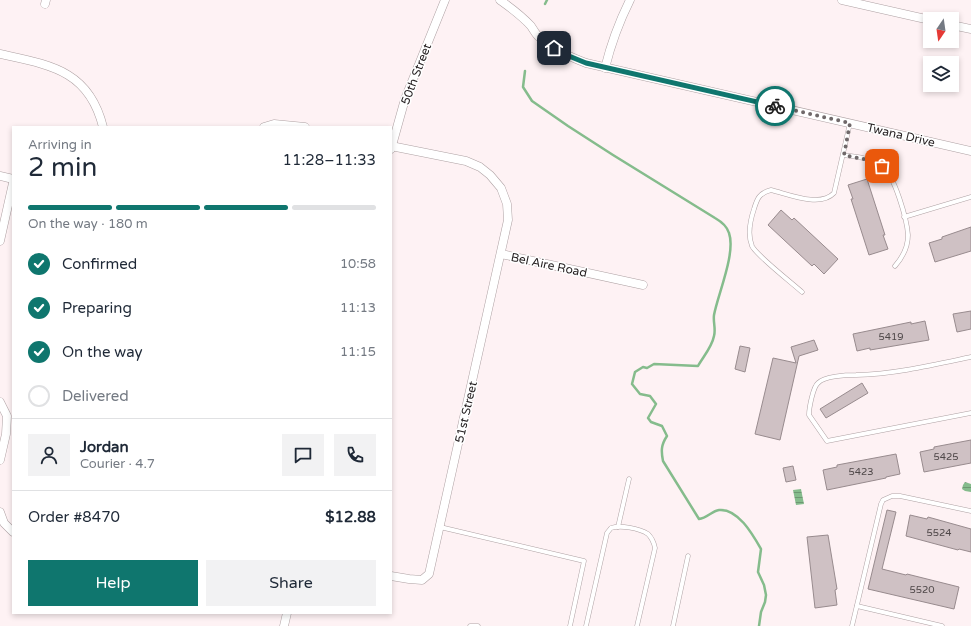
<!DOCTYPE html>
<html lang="en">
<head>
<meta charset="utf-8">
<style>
	:root { --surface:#fff; --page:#f2f2f3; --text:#1f2937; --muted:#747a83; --line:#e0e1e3; --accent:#0f766e }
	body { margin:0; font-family:"Varela Round",sans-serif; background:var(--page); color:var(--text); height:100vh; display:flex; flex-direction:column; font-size:15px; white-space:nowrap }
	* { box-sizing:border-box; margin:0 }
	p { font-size:13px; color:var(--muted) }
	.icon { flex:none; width:22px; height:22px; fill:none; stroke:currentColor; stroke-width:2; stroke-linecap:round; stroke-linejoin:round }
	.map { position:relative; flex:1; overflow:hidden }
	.side { position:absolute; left:12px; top:126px; width:380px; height:488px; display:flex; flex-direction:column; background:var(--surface); border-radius:0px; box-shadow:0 2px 6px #0003 }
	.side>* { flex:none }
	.needle { width:26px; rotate:193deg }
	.buttons { position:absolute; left:923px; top:12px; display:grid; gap:8px }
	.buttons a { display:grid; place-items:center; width:36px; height:36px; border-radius:0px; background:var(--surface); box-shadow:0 2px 6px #0003; font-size:20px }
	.pin { position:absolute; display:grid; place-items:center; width:34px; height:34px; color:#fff; margin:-17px; border-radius:8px; box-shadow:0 2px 6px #0006 }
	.courier { position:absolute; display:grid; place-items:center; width:40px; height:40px; margin:-20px; border:3px solid #0f766e; border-radius:50%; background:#fff; color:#222; box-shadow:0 1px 5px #0007 }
	.summary em { font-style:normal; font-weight:600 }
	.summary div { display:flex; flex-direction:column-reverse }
	.summary { display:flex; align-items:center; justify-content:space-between; height:68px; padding:0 16px }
	h1 { font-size:26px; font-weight:600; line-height:30px }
	.bar { display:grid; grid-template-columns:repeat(4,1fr); gap:6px 4px; align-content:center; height:48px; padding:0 16px }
	.bar i { height:5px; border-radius:3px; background:var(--line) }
	.bar .current { background:var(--accent) }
	.bar p { grid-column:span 4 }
	.line { display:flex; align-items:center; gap:10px; padding:0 16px; border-top:1px solid var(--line) }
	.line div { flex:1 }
	.round { display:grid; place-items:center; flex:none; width:42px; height:42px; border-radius:0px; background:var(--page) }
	ol { padding:0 16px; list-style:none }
	li { display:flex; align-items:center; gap:12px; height:44px }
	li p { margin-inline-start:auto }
	li .icon { padding:4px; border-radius:50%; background:var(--accent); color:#fff; stroke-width:4 }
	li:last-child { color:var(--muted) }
	li i { width:22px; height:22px; border:2px solid var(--line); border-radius:50% }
	.cta { display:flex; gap:8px; margin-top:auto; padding:8px 16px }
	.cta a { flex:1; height:46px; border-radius:0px; background:var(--accent); color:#fff; font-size:16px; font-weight:600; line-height:46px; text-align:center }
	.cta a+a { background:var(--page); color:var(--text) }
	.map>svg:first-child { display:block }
	.water { fill:url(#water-rules) }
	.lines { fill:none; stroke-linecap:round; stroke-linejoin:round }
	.stream { stroke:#85bc8c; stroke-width:2.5 }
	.building { fill:#cfc1c4; stroke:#988b8e }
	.lane-casing { stroke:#aea1a3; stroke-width:5 }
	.street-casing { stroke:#aea1a3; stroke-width:9 }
	.lane { stroke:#fff; stroke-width:4 }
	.street { stroke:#fff; stroke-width:8 }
	.done { stroke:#70696a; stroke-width:4; stroke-dasharray:0 7.2 }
	.route { stroke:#0f766e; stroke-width:5 }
	.labels { text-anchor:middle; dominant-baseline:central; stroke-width:3; stroke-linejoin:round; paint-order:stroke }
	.number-label { font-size:10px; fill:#4f4849 }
	.street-label { font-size:12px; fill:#241f20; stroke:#fff }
</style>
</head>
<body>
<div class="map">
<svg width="971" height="626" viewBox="0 0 971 626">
	<defs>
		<pattern id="water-rules" width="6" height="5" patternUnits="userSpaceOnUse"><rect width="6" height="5" fill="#85bc8c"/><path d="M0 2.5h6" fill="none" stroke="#6d9872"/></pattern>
	</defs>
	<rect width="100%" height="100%" fill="#fef2f4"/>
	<g class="water">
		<polygon points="965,482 971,484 971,492 965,491 962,489 963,485"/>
		<polygon points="801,489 804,504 796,505 793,490"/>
	</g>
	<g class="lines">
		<g class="stream">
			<polyline points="545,4 547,0"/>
			<path d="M525,71l-2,16 9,14 36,25 45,29 102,63c7,4 12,8 14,15 7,20 -11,61 -15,82 -1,7 2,14 0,21 -2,11 -11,21 -16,30l-44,-2 -7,4 -4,-1 -8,5 -3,12 8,10 10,2 6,8 -8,14 3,4 11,4 5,10c-6,9 -6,15 -4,25l36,58c8,-1 13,-8 20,-9 19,-2 34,25 42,39l-3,23 6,13 2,10 -1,7 -4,10 -2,14"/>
		</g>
	</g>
	<g class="building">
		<polygon points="867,179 885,235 883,235 888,249 869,255 851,199 853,199 848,185"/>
		<polygon points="781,210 792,220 794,218 838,259 824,274 814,264 812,266 768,225"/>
		<polygon points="971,227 971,251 935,262 929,243 942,239 942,237"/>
		<polygon points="971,311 971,329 957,332 953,314"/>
		<polygon points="925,321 929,340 870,350 870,348 857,351 853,334 911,322 911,324"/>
		<polygon points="814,340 818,350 799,356 780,440 755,434 773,358 796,363 791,347"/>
		<polygon points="740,346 750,348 745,372 735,369"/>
		<polygon points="862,383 868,393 826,418 820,409"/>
		<polygon points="971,440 971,463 924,472 920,452 934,449 934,447"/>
		<polygon points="896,454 900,474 886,477 886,478 827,490 823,470 837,467 837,465"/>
		<polygon points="793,466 796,480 786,482 783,468"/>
		<polygon points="887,510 896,512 882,569 906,575 907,574 959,587 954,609 868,589"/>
		<polygon points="910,515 927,519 928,517 971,529 971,552 959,549 958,550 906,536"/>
		<polygon points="828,535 837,589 835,590 837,605 815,608 807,537"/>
	</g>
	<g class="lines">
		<g class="lane-casing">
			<g id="lane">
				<path d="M844,155c12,2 29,3 38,11 13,10 25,54 26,69 0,12 -6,23 -13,31"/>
				<polyline points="904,217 971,197"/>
				<path d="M802,292c-10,-9 -46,-37 -50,-46 -5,-12 -2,-25 2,-37 3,-10 5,-16 17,-19 17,4 49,18 63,3l16,-70"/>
				<path d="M971,357c-38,8 -76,17 -115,18 -9,0 -32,1 -38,8 -5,4 -9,25 -9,32l18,26 144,-28"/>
				<polyline points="440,527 584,561 570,626"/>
				<polyline points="618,527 629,479"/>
				<polyline points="857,606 942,626"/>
				<polyline points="470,626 478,626"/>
				<path d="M586,626l21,-93 4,-5c9,-3 28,0 37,6 4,4 6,9 7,14l-18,78"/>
				<polyline points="673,626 688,556"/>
				<polyline points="852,626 881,504 883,500 892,496 900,496 971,511"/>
			</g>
		</g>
		<g class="street-casing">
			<g id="street">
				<path d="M500,0c11,8 21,15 31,26 2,3 4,7 7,10 14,13 30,20 48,27l385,88"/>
				<polyline points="842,0 930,20"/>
				<polyline points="45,4 46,0"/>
				<polyline points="952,25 971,29"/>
				<path d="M0,54c50,11 89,16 103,73"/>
				<path d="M605,68c6,-24 14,-46 25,-68"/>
				<polyline points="264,127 274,124 305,127"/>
				<polyline points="391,146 466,161 480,167 490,175 501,188 507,204 508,220 429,574 422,580 409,579 391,576"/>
				<polyline points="391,149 405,99 445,0"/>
				<polyline points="0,176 13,179"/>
				<polyline points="0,241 13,183"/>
				<polyline points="501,254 643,285"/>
				<polyline points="0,402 7,416 6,434 0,460"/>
				<polyline points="0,512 4,523 13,532"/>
				<polyline points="284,626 287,613"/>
			</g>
		</g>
		<use href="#lane" class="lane"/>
		<use href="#street" class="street"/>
	</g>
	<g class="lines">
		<polyline class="done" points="775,106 850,123 844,155 868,160 882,166"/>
		<polyline class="route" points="554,48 564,54 586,63 775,106"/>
	</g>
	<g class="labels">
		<g class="number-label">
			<text x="891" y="337">5419</text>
			<text x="946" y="457">5425</text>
			<text x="861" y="472">5423</text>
			<text x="939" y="533">5524</text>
			<text x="922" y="590">5520</text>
		</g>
		<g class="street-label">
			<text transform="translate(416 74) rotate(-69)">50th Street</text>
			<text transform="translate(901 135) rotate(13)">Twana Drive</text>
			<text transform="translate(549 265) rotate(12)">Bel Aire Road</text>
			<text transform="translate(466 412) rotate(-77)">51st Street</text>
		</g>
	</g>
</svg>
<div class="buttons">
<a><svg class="needle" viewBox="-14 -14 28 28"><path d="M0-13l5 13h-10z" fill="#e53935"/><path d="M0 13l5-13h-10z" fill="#747a83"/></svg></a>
<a><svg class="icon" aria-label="layers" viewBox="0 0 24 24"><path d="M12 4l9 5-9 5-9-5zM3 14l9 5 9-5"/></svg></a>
</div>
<div class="pin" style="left:882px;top:166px;background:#ea580c"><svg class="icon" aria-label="bag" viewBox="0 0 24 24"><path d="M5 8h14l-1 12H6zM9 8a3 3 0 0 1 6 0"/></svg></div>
<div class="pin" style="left:554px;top:48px;background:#1f2937"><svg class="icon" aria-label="home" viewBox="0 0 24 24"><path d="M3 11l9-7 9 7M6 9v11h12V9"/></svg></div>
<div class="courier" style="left:775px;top:106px"><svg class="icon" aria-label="bike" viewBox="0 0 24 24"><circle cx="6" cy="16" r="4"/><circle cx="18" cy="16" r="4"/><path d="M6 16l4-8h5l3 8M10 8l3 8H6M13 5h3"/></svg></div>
<section class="side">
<div class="summary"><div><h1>2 min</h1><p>Arriving in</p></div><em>11:28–11:33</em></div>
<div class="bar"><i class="current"></i><i class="current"></i><i class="current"></i><i></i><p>On the way · 180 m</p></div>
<ol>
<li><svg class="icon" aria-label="check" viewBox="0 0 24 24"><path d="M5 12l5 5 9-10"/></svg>Confirmed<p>10:58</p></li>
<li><svg class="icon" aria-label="check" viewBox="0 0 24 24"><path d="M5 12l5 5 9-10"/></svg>Preparing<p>11:13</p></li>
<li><svg class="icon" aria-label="check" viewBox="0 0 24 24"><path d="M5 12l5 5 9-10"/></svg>On the way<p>11:15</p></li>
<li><i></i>Delivered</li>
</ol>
<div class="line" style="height:72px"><a class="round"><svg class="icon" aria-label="person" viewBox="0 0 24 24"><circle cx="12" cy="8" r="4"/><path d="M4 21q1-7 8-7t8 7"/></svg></a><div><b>Jordan</b><p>Courier · 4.7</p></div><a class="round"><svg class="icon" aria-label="chat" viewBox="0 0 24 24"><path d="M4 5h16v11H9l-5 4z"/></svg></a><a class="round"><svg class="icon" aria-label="phone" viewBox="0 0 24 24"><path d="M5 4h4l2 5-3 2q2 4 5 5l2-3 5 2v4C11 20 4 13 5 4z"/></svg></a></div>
<div class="line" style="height:52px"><div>Order #8470</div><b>$12.88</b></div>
<div class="cta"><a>Help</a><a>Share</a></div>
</section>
</div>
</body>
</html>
